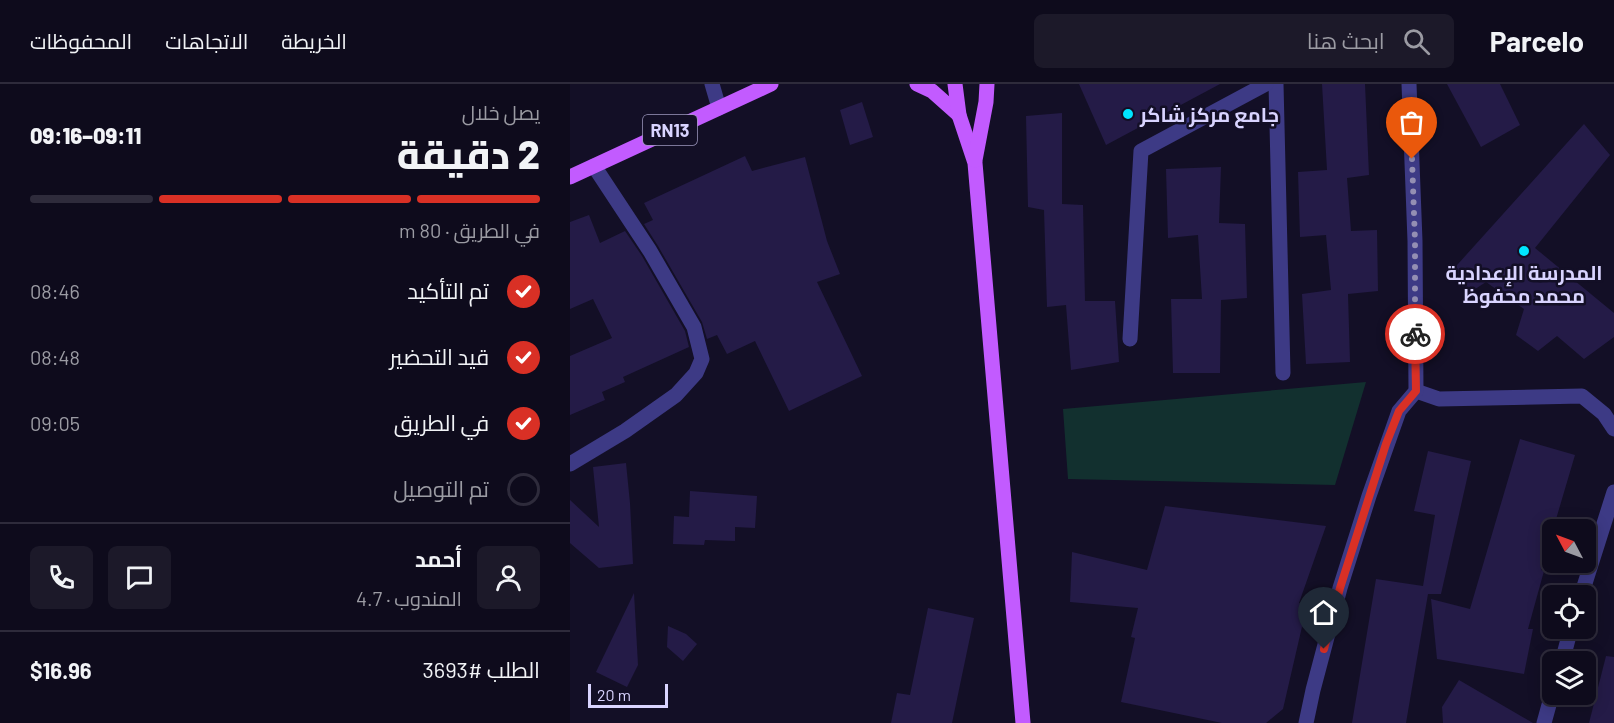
<!DOCTYPE html>
<html lang="ar">
<head>
<meta charset="utf-8">
<style>
	:root { --surface:#0e0b1c; --page:#1c1929; --text:#f1f3f6; --muted:#9b9ba3; --line:#2e2b3b; --accent:#d93025 }
	body { margin:0; font-family:Barlow,Cairo,sans-serif; background:var(--page); color:var(--text); direction:rtl; height:100vh; display:flex; flex-direction:column; font-size:22px; white-space:nowrap }
	* { box-sizing:border-box; margin:0 }
	p { font-size:20px; color:var(--muted) }
	.icon { flex:none; width:33px; height:33px; fill:none; stroke:currentColor; stroke-width:2; stroke-linecap:round; stroke-linejoin:round }
	.map { position:relative; flex:1; overflow:hidden; direction:ltr }
	.sheet { display:flex; flex-direction:column; background:var(--surface); width:570px }
	.sheet>* { flex:none }
	.needle { width:39px; rotate:311deg }
	.controls { position:absolute; left:972px; top:435px; display:grid; gap:12px }
	.controls a { display:grid; place-items:center; width:54px; height:54px; border-radius:9px; background:var(--surface); box-shadow:0 3px 15px #0003,0 0 0 2px var(--line); font-size:30px }
	.scale { position:absolute; left:18px; bottom:15px; width:80px; box-sizing:border-box; padding-left:6px; border:3px solid #d9d4ff; border-top:0; font-size:16px; line-height:21px; white-space:nowrap; color:#d9d4ff; -webkit-text-stroke:4px #130f26; paint-order:stroke }
	.pin { position:absolute; display:grid; place-items:center; width:51px; height:51px; color:#fff; margin:-62px -26px; border-radius:50% 50% 50% 0; rotate:-45deg; box-shadow:0 0 6px #0007 }
	.pin .icon { rotate:45deg }
	.courier { position:absolute; display:grid; place-items:center; width:60px; height:60px; margin:-30px; border:4px solid #d93025; border-radius:50%; background:#fff; color:#222; box-shadow:0 2px 8px #0007 }
	.summary em { font-style:normal; font-weight:800 }
	.summary div { display:flex; flex-direction:column-reverse }
	.summary { display:flex; align-items:center; justify-content:space-between; height:102px; padding:0 30px }
	h1 { font-size:39px; font-weight:800; line-height:45px }
	.bar { display:grid; grid-template-columns:repeat(4,1fr); gap:9px 6px; align-content:center; height:72px; padding:0 30px }
	.bar i { height:8px; border-radius:4px; background:var(--line) }
	.bar .selected { background:var(--accent) }
	.bar p { grid-column:span 4 }
	.line { display:flex; align-items:center; gap:15px; padding:0 30px; border-top:2px solid var(--line) }
	.line div { flex:1 }
	.round { display:grid; place-items:center; flex:none; width:63px; height:63px; border-radius:9px; background:var(--page) }
	ol { padding:0 30px; list-style:none }
	li { display:flex; align-items:center; gap:18px; height:66px }
	li p { margin-inline-start:auto }
	li .icon { padding:6px; border-radius:50%; background:var(--accent); color:#fff; stroke-width:4 }
	li:last-child { color:var(--muted) }
	li i { width:33px; height:33px; border:3px solid var(--line); border-radius:50% }
	header { display:flex; align-items:center; gap:36px; box-sizing:border-box; height:84px; padding:0 30px; background:var(--surface); border-bottom:2px solid var(--line) }
	header strong { font-size:28px }
	nav { display:flex; gap:33px; margin-inline-start:auto; font-size:21px }
	.search { width:420px; height:54px; background:var(--page); display:flex; align-items:center; gap:15px; box-sizing:border-box; padding:0 21px; border-radius:9px; color:var(--muted); font-size:22px }
	main { display:flex; flex:1; min-height:0 }
	.map>svg:first-child { display:block }
	.green { fill:#12302f }
	.building { fill:#241b47 }
	.lines { fill:none; stroke-linecap:round; stroke-linejoin:round }
	.minor { stroke:#3d3a85; stroke-width:15 }
	.major { stroke:#c25bff; stroke-width:15 }
	.done { stroke:#948fb3; stroke-width:6; stroke-dasharray:0 10.8 }
	.route { stroke:#d93025; stroke-width:8 }
	.poi-dot { fill:#00e5ff; stroke:#130f26; stroke-width:2 }
	.labels { text-anchor:middle; dominant-baseline:central; stroke-width:5; stroke-linejoin:round; paint-order:stroke }
	.shield { fill:#130f26; stroke:#9e99be; stroke-width:1.5 }
	.shield-label { font-size:18px; font-weight:bold; fill:#d9d4ff }
	.poi-label { font-size:20px; font-weight:bold; fill:#d9d4ff; stroke:#130f26; text-anchor:start }
</style>
</head>
<body>
<header>
<strong>Parcelo</strong>
<div class="search"><svg class="icon" aria-label="search" viewBox="0 0 24 24"><circle cx="10" cy="10" r="6"/><path d="M15 15l6 6"/></svg>ابحث هنا</div>
<nav><a>الخريطة</a><a>الاتجاهات</a><a>المحفوظات</a></nav>
</header>
<main>
<div class="map">
<svg width="1044" height="639" viewBox="0 0 1044 639">
	<rect width="100%" height="100%" fill="#130f26"/>
	<polygon class="green" points="796,298 765,401 498,395 493,325"/>
	<g class="building">
		<polygon points="509,0 650,0 536,61"/>
		<polygon points="752,0 795,0 799,91 777,94 781,147 807,146 808,207 778,210 780,278 736,280 732,210 761,206 756,151 730,153 728,88 757,86"/>
		<polygon points="877,0 930,0 950,41 911,63"/>
		<polygon points="292,18 303,53 280,61 270,26"/>
		<polygon points="492,29 492,120 513,121 515,217 545,217 549,278 501,286 496,221 477,223 474,126 458,123 456,32"/>
		<polygon points="1014,40 1040,71 965,164 1044,229 1044,253 1014,275 987,252 968,267 946,251 954,225 916,198 899,209 879,190"/>
		<polygon points="175,72 182,87 235,73 257,157 270,190 247,198 292,292 219,327 185,257 157,270 147,251 137,255 132,238 88,162 74,140 83,136 74,119"/>
		<polygon points="651,83 649,139 675,140 677,214 651,216 650,289 603,289 601,215 632,215 628,151 598,154 596,85"/>
		<polygon points="19,131 30,159 55,147 72,172 115,247 119,263 53,293 55,298 32,308 35,316 0,331 0,272 42,254 23,215 0,225 0,138"/>
		<polygon points="950,355 1005,371 971,486 974,487 958,545 963,545 954,590 867,575 861,515 900,525"/>
		<polygon points="858,367 901,377 871,510 858,510 836,639 782,639 806,495 853,502 865,431 844,427"/>
		<polygon points="56,379 60,419 63,480 29,484 0,459 0,416 29,443 23,383"/>
		<polygon points="120,407 187,412 185,444 165,443 165,457 135,456 134,461 103,460 104,432 119,433"/>
		<polygon points="595,422 756,442 729,519 737,521 713,625 696,639 652,639 551,618 565,554 561,553 568,524 500,518 502,468 577,486"/>
		<polygon points="64,509 68,581 57,603 26,588"/>
		<polygon points="358,524 404,534 382,639 321,639 327,609 340,611"/>
		<polygon points="98,542 116,550 127,560 113,577 97,563"/>
		<polygon points="1036,572 1044,573 1044,639 1019,639"/>
		<polygon points="889,596 963,639 873,639 872,623"/>
	</g>
	<g class="lines">
		<g class="minor">
			<polyline points="142,0 149,24"/>
			<polyline points="706,0 713,289"/>
			<polyline points="560,255 571,67 696,0"/>
			<polyline points="846,307 869,315 1012,312 1034,330 1044,345"/>
			<polyline points="0,380 55,347 106,311 126,289 132,275 124,243 80,167 24,82"/>
			<polyline points="1011,512 1044,408"/>
			<polyline points="992,578 1001,544"/>
			<polyline points="736,639 743,606 770,504 799,412 829,327 846,307 845,157 839,0"/>
			<polyline points="974,639 982,610"/>
		</g>
		<g class="major">
			<polyline points="347,0 362,7 389,31"/>
			<polyline points="385,0 389,31 405,79 453,639"/>
			<polyline points="405,76 416,18 417,0"/>
			<polyline points="0,93 201,0"/>
		</g>
	</g>
	<g class="lines">
		<polyline class="done" points="842,75 845,157 845,250"/>
		<polyline class="route" points="754,565 770,504 816,360 829,327 846,307 845,250"/>
	</g>
	<g class="poi-dot">
		<circle cx="558" cy="30" r="6"/>
		<circle cx="954" cy="167" r="6"/>
	</g>
	<g class="labels">
		<rect class="shield" x="73" y="31" width="54" height="30" rx="4.5"/>
		<g class="shield-label">
			<text x="100" y="46">RN13</text>
		</g>
		<g class="poi-label">
			<text x="570" y="30">جامع مركز شاكر</text>
			<text x="954" y="188" text-anchor="middle">المدرسة الإعدادية<tspan x="954" dy="23">محمد محفوظ</tspan></text>
		</g>
	</g>
</svg>
<div class="controls">
<a><svg class="needle" viewBox="-14 -14 28 28"><path d="M0-13l5 13h-10z" fill="#e53935"/><path d="M0 13l5-13h-10z" fill="#9b9ba3"/></svg></a>
<a><svg class="icon" aria-label="locate" viewBox="0 0 24 24"><circle cx="12" cy="12" r="6"/><path d="M12 2v4M12 18v4M2 12h4M18 12h4"/></svg></a>
<a><svg class="icon" aria-label="layers" viewBox="0 0 24 24"><path d="M12 4l9 5-9 5-9-5zM3 14l9 5 9-5"/></svg></a>
</div>
<div class="scale">20 m</div>
<div class="pin" style="left:842px;top:75px;background:#ea580c"><svg class="icon" aria-label="bag" viewBox="0 0 24 24"><path d="M5 8h14l-1 12H6zM9 8a3 3 0 0 1 6 0"/></svg></div>
<div class="pin" style="left:754px;top:565px;background:#1f2937"><svg class="icon" aria-label="home" viewBox="0 0 24 24"><path d="M3 11l9-7 9 7M6 9v11h12V9"/></svg></div>
<div class="courier" style="left:845px;top:250px"><svg class="icon" aria-label="bike" viewBox="0 0 24 24"><circle cx="6" cy="16" r="4"/><circle cx="18" cy="16" r="4"/><path d="M6 16l4-8h5l3 8M10 8l3 8H6M13 5h3"/></svg></div>
</div>
<section class="sheet">
<div class="summary"><div><h1>2 دقيقة</h1><p>يصل خلال</p></div><em>09:11–09:16</em></div>
<div class="bar"><i class="selected"></i><i class="selected"></i><i class="selected"></i><i></i><p>في الطريق · 80 m</p></div>
<ol>
<li><svg class="icon" aria-label="check" viewBox="0 0 24 24"><path d="M5 12l5 5 9-10"/></svg>تم التأكيد<p>08:46</p></li>
<li><svg class="icon" aria-label="check" viewBox="0 0 24 24"><path d="M5 12l5 5 9-10"/></svg>قيد التحضير<p>08:48</p></li>
<li><svg class="icon" aria-label="check" viewBox="0 0 24 24"><path d="M5 12l5 5 9-10"/></svg>في الطريق<p>09:05</p></li>
<li><i></i>تم التوصيل</li>
</ol>
<div class="line" style="height:108px"><a class="round"><svg class="icon" aria-label="person" viewBox="0 0 24 24"><circle cx="12" cy="8" r="4"/><path d="M4 21q1-7 8-7t8 7"/></svg></a><div><b>أحمد</b><p>المندوب · 4.7</p></div><a class="round"><svg class="icon" aria-label="chat" viewBox="0 0 24 24"><path d="M4 5h16v11H9l-5 4z"/></svg></a><a class="round"><svg class="icon" aria-label="phone" viewBox="0 0 24 24"><path d="M5 4h4l2 5-3 2q2 4 5 5l2-3 5 2v4C11 20 4 13 5 4z"/></svg></a></div>
<div class="line" style="height:78px"><div>الطلب #3693</div><b>$16.96</b></div>
</section>
</main>
</body>
</html>
